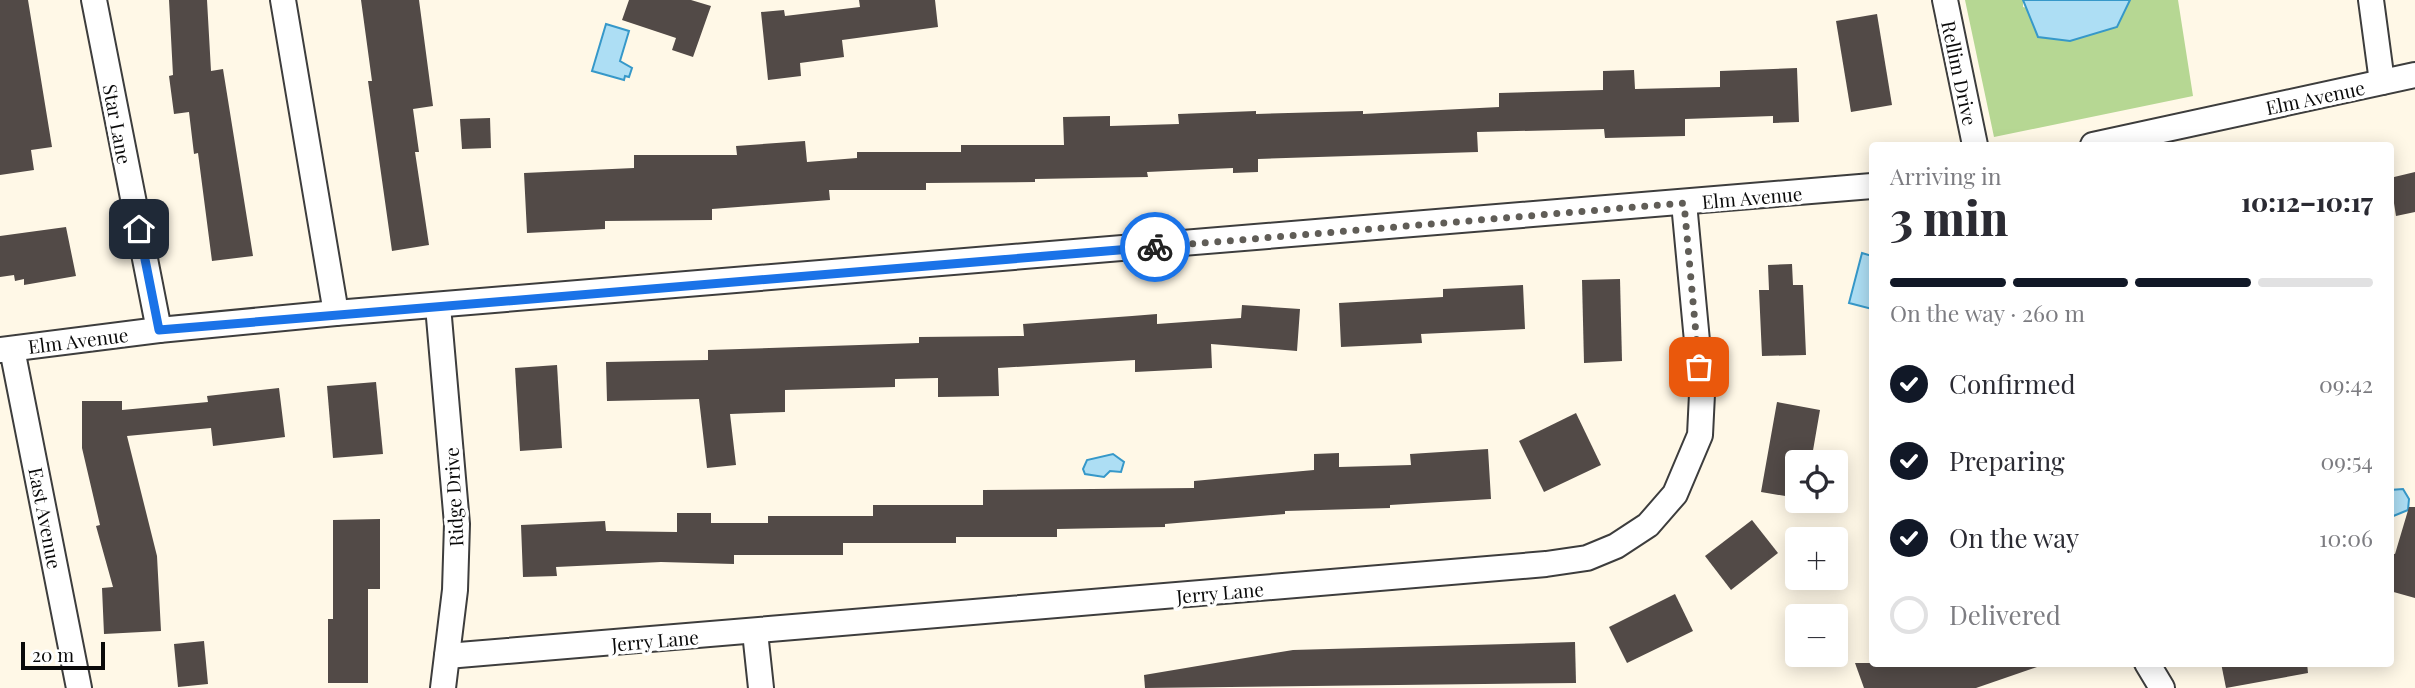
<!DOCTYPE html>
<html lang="en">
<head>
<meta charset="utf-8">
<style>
	:root { --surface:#fff; --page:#f2f2f3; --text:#2b2b33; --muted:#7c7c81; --line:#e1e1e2; --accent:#111827 }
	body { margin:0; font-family:"Playfair Display",serif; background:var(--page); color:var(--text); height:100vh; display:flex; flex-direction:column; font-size:26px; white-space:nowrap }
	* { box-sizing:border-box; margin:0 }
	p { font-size:23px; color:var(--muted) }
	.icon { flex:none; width:38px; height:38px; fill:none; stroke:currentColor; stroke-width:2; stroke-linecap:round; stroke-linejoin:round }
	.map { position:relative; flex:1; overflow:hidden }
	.panel { position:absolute; left:1869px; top:142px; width:525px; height:525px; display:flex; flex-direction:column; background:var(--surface); border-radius:7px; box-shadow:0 4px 18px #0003 }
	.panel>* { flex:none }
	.controls { position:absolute; left:1785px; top:450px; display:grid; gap:14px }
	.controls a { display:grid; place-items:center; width:63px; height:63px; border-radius:7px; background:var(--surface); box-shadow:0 4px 18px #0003; font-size:35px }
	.scale { position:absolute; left:21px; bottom:18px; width:84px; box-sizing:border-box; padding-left:7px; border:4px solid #0a0a0a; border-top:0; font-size:19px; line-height:24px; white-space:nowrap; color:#0a0a0a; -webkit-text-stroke:5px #fff; paint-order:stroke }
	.pin { position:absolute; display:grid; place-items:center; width:60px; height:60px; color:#fff; margin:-30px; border-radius:14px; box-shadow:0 4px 10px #0006 }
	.courier { position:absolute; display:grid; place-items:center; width:70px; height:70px; margin:-35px; border:5px solid #1a73e8; border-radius:50%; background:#fff; color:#222; box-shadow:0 2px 9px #0007 }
	.overview em { font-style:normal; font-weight:800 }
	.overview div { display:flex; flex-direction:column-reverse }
	.overview { display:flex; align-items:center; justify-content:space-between; height:119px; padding:0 21px }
	h1 { font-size:46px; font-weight:800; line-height:52px }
	.bar { display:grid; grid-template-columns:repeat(4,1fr); gap:10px 7px; align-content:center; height:84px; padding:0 21px }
	.bar i { height:9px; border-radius:5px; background:var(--line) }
	.bar .current { background:var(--accent) }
	.bar p { grid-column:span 4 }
	ol { padding:0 21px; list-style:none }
	li { display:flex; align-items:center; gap:21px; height:77px }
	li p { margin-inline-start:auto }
	li .icon { padding:7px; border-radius:50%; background:var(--accent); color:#fff; stroke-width:4 }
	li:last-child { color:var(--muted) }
	li i { width:38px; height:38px; border:4px solid var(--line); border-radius:50% }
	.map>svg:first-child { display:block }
	.forest { fill:#b6d793 }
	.water { fill:#addef4; stroke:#3698c9; stroke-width:2 }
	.building { fill:#524a47 }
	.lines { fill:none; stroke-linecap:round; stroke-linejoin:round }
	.street-casing { stroke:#3d3d3d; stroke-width:28 }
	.street { stroke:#fff; stroke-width:24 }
	.done { stroke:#605d57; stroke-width:7; stroke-dasharray:0 12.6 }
	.route { stroke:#1a73e8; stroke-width:9 }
	.labels { text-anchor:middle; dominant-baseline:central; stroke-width:7; stroke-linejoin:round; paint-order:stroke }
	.street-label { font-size:19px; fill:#0a0a0a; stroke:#fff }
</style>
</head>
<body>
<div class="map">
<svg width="2415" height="688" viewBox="0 0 2415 688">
	<rect width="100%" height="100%" fill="#fff8e7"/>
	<polygon class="forest" points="1965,0 2023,0 2023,7 2117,27 2130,0 2178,0 2193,96 1994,137"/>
	<g class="water">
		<polygon points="2023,0 2130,0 2117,27 2070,41 2038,37"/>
		<polygon points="606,24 629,31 620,61 632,68 629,77 625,76 624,80 592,71"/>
		<polygon points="1862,253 1872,256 1872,309 1849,303"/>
		<polygon points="1113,454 1124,462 1121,472 1110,471 1104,477 1085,474 1083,469 1087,460"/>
		<polygon points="2403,489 2409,499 2408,510 2391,517 2390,490"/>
	</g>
	<g class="building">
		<polygon points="0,0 28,0 52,147 31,150 34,170 0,175"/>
		<polygon points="169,0 207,0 211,71 223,69 253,256 212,261 198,153 194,154 189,112 174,114 169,76 173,75"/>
		<polygon points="361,0 419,0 433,106 413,109 419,152 415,152 429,245 392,251 368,81 372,81"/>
		<polygon points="629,0 691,0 711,6 693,57 672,50 676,38 622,20"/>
		<polygon points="859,0 935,0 938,27 842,40 844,57 800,63 801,76 768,80 761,12 784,10 785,16 860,7"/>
		<polygon points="1877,14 1892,105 1851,112 1836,21"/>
		<polygon points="1797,68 1799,122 1773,123 1773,116 1685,119 1685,136 1605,138 1604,129 1477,132 1478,152 1258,159 1258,172 1233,173 1233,168 1147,172 1148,177 1035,179 1035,182 926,183 926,190 829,190 830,200 712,209 712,220 605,221 605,229 527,233 524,173 634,168 634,155 737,155 736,146 805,141 807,162 857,158 857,152 961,152 961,145 1064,145 1063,117 1110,116 1110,126 1179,124 1178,114 1256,111 1256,114 1363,111 1363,114 1499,107 1499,93 1603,90 1603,71 1634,70 1635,89 1720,87 1720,71"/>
		<polygon points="490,118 491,148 462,149 460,119"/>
		<polygon points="2415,172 2415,212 2396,216 2390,178"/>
		<polygon points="66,227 76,276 24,285 24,279 15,281 14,275 0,277 0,236"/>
		<polygon points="1792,264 1793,285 1803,285 1806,355 1762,356 1759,290 1769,290 1768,265"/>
		<polygon points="1620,279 1622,361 1584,363 1582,280"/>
		<polygon points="1523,285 1525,329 1421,334 1422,343 1341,347 1339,303 1443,297 1443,289"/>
		<polygon points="1242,305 1300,309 1297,351 1211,344 1212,368 1135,372 1135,360 998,368 999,396 938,397 938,378 895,379 895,387 785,390 785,412 730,414 736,465 707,468 699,399 607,401 606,362 708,360 708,350 919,343 919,337 1024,336 1023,324 1132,316 1157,314 1157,324 1241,318"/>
		<polygon points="557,365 562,448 520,451 515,368"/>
		<polygon points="376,382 383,454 333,458 327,386"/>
		<polygon points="279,388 285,437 213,446 211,428 127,436 157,556 161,631 104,634 102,588 113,587 96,526 100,525 82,448 82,401 122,401 122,410 208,402 207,396"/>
		<polygon points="1777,402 1820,410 1811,462 1797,462 1797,498 1761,492"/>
		<polygon points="1576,413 1601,465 1544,492 1519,441"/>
		<polygon points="1488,449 1491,499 1390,505 1390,508 1285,511 1285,514 1165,524 1165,527 1057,529 1057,537 956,537 956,543 843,543 843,555 734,555 734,564 661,562 556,567 557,576 523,577 521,525 605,521 606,531 677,532 677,513 711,513 711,523 768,523 768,516 873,516 873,505 983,505 983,490 1194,488 1194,481 1314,470 1314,454 1339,453 1339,467 1411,465 1410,454"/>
		<polygon points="2409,507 2415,507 2415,598 2390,591 2390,553 2395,554"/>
		<polygon points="380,519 380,589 368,589 368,683 328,683 328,619 333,619 333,520"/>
		<polygon points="1752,520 1778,553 1731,590 1705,556"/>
		<polygon points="1675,594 1693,631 1627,663 1609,627"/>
		<polygon points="204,641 208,684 178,687 174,644"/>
		<polygon points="1575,642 1576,683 1145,688 1144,675 1293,650"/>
		<polygon points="1855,663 2036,663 2037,667 1976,688 1864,688"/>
		<polygon points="2221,663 2307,663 2308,673 2226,688"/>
	</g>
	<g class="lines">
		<g class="street-casing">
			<g id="street">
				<polyline points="94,0 159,330"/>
				<polyline points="283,0 336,313"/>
				<polyline points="1945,0 1975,145"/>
				<polyline points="2371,0 2382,82"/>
				<polyline points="2093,145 2415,75"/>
				<polyline points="438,306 457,524 455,590 443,688"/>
				<polyline points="12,349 79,688"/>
				<polyline points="0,350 159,330 336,313 1872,186"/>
				<polyline points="755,632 761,688"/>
				<polyline points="447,656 1546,564 1587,558 1616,546 1648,525 1675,494 1700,435 1702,394 1684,203"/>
				<polyline points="2147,663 2162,688"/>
			</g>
		</g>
		<use href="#street" class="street"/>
	</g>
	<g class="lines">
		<polyline class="done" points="1155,247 1684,203 1699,367"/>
		<polyline class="route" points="139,229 159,330 1155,247"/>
	</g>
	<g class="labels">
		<g class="street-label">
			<text transform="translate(1960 73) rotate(78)">Rellim Drive</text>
			<text transform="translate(2315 97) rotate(-12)">Elm Avenue</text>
			<text transform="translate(118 124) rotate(79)">Star Lane</text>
			<text transform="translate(1752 197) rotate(-5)">Elm Avenue</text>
			<text transform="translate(78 340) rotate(-7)">Elm Avenue</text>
			<text transform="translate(453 497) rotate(-93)">Ridge Drive</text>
			<text transform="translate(46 518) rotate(79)">East Avenue</text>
			<text transform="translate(1220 592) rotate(-5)">Jerry Lane</text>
			<text transform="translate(655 640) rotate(-5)">Jerry Lane</text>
		</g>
	</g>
</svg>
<div class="controls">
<a><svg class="icon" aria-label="locate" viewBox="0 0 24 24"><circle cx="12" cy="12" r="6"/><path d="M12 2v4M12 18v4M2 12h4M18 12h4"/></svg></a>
<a>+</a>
<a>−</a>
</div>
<div class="scale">20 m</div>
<div class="pin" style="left:1699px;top:367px;background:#ea580c"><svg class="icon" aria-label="bag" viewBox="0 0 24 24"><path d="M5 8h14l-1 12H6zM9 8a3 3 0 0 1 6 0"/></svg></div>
<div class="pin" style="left:139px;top:229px;background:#1f2937"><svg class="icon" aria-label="home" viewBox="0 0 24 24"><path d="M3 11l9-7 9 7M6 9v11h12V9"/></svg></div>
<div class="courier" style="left:1155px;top:247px"><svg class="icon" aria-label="bike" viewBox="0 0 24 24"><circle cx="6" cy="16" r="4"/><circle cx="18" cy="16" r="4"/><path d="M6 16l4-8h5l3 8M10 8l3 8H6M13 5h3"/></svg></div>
<section class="panel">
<div class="overview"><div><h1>3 min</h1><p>Arriving in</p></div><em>10:12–10:17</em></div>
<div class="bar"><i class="current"></i><i class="current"></i><i class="current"></i><i></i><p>On the way · 260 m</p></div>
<ol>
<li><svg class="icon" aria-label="check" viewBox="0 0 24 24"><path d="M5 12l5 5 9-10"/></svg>Confirmed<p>09:42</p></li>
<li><svg class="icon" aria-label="check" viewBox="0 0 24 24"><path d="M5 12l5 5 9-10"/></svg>Preparing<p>09:54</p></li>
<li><svg class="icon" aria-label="check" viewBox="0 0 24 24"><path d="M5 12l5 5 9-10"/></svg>On the way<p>10:06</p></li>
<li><i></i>Delivered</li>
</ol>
</section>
</div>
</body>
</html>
